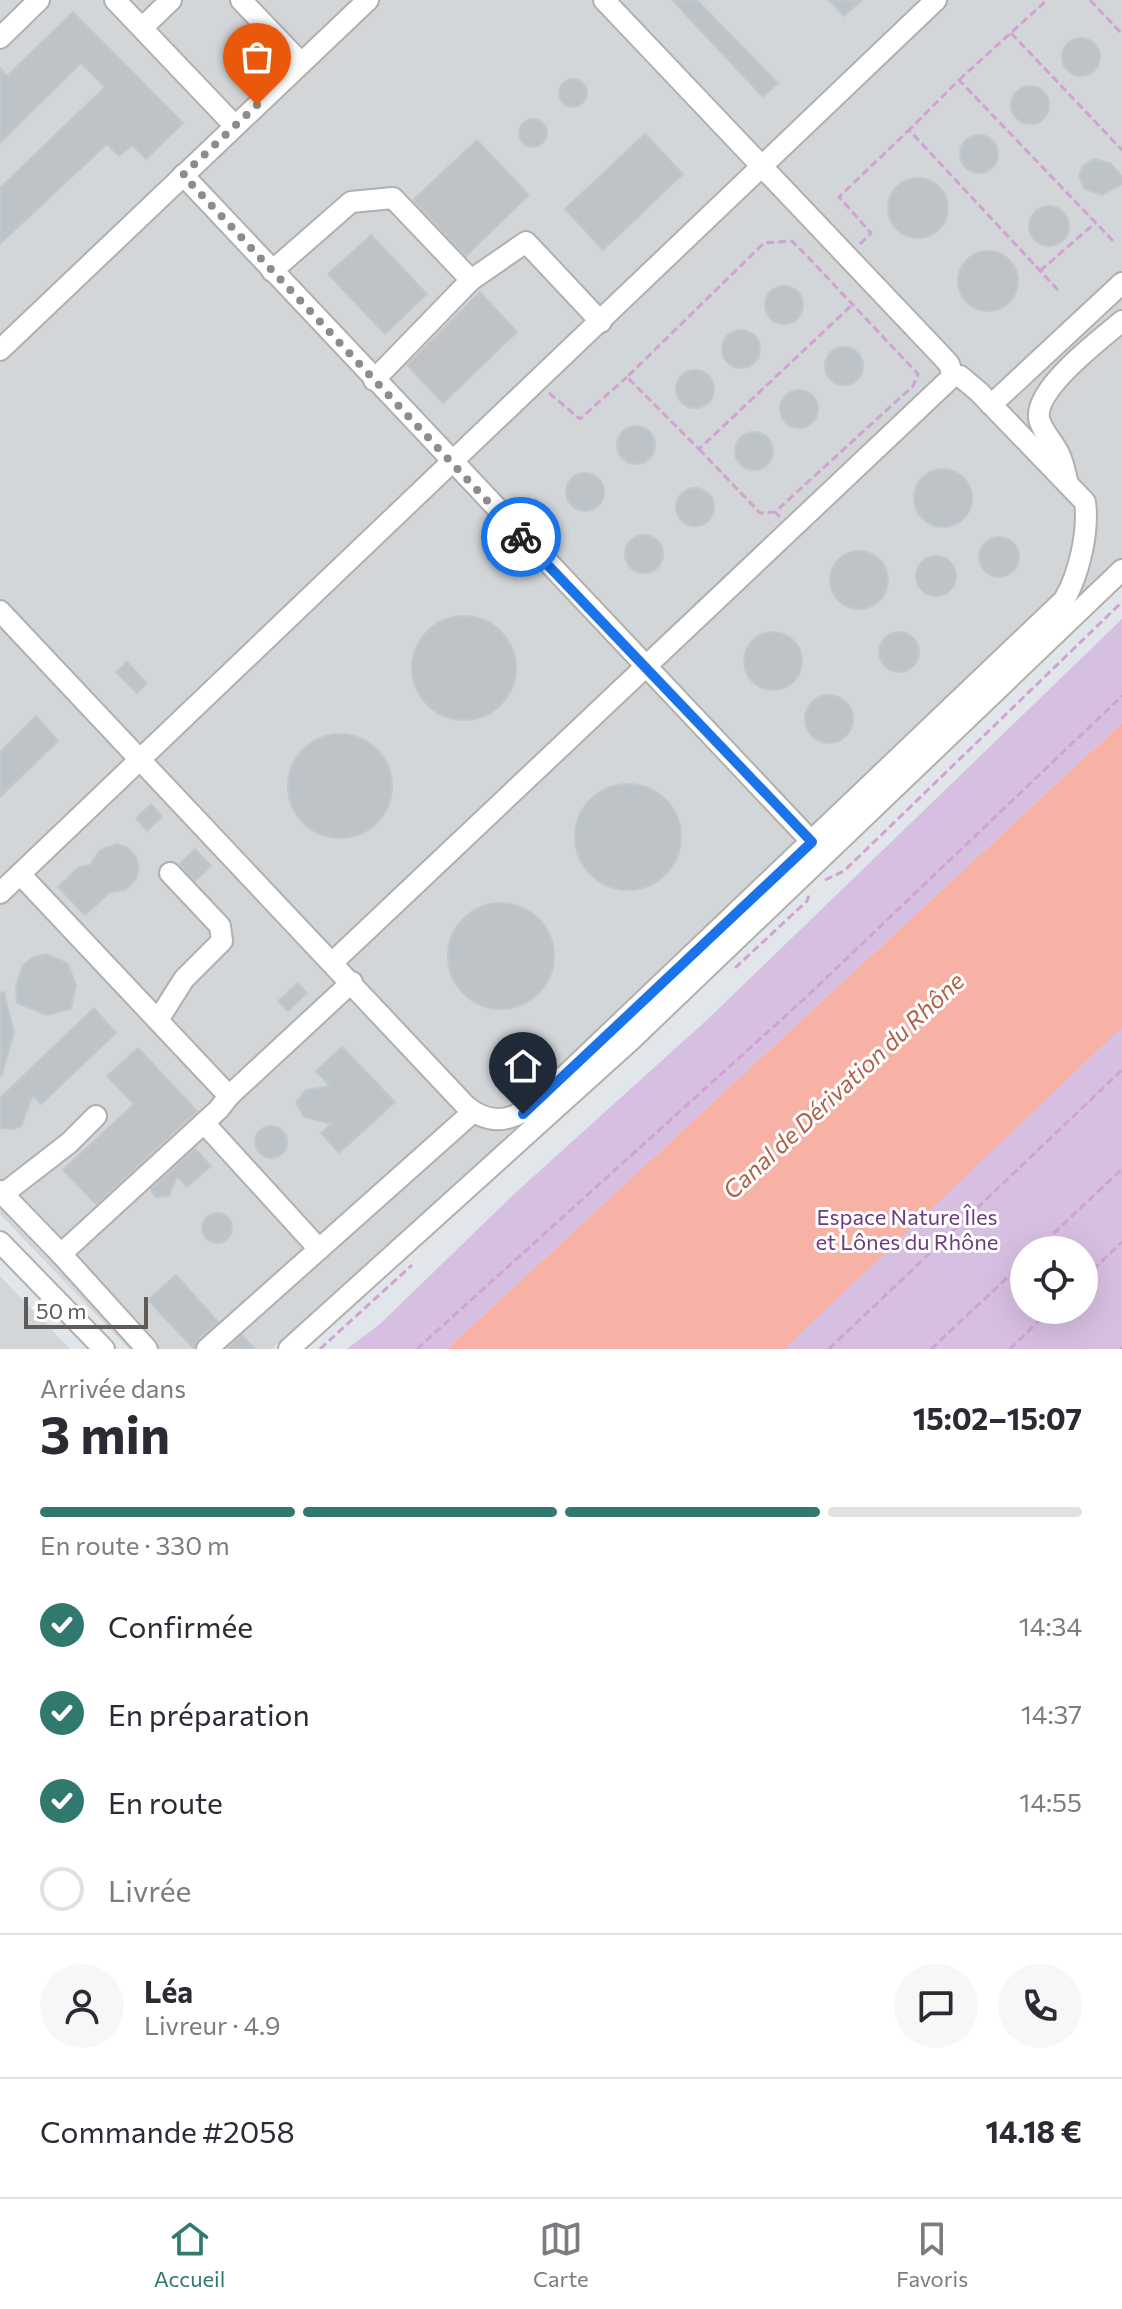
<!DOCTYPE html>
<html lang="fr">
<head>
<meta charset="utf-8">
<style>
	:root { --surface:#fff; --page:#f7f7f7; --text:#2b2b33; --muted:#7c7c81; --line:#e1e1e2; --accent:#31796f }
	body { margin:0; font-family:Commissioner,sans-serif; background:var(--page); color:var(--text); height:100vh; display:flex; flex-direction:column; font-size:30px; white-space:nowrap }
	* { box-sizing:border-box; margin:0 }
	p { font-size:26px; color:var(--muted) }
	.icon { flex:none; width:44px; height:44px; fill:none; stroke:currentColor; stroke-width:2; stroke-linecap:round; stroke-linejoin:round }
	.map { position:relative; height:1349px; overflow:hidden }
	.sheet { display:flex; flex-direction:column; background:var(--surface); flex:1 }
	.sheet>* { flex:none }
	.fabs { position:absolute; left:1010px; top:1236px; display:grid; gap:16px }
	.fabs a { display:grid; place-items:center; width:88px; height:88px; border-radius:50%; background:var(--surface); box-shadow:0 8px 32px #0002; font-size:40px }
	.scale { position:absolute; left:24px; bottom:20px; width:124px; box-sizing:border-box; padding-left:8px; border:4px solid #605b59; border-top:0; font-size:22px; line-height:28px; white-space:nowrap; color:#605b59; -webkit-text-stroke:6px #fff; paint-order:stroke }
	.pin { position:absolute; display:grid; place-items:center; width:68px; height:68px; color:#fff; margin:-82px -34px; border-radius:50% 50% 50% 0; rotate:-45deg; box-shadow:0 0 8px #0007 }
	.pin .icon { rotate:45deg }
	.courier { position:absolute; display:grid; place-items:center; width:80px; height:80px; margin:-40px; border:6px solid #1a73e8; border-radius:50%; background:#fff; color:#222; box-shadow:0 2px 10px #0007 }
	.headline em { font-style:normal; font-weight:700 }
	.headline div { display:flex; flex-direction:column-reverse }
	.headline { display:flex; align-items:center; justify-content:space-between; height:136px; padding:0 40px }
	h1 { font-size:52px; font-weight:700; line-height:60px }
	.bar { display:grid; grid-template-columns:repeat(4,1fr); gap:12px 8px; align-content:center; height:96px; padding:0 40px }
	.bar i { height:10px; border-radius:6px; background:var(--line) }
	.bar .on { background:var(--accent) }
	.bar p { grid-column:span 4 }
	.line { display:flex; align-items:center; gap:20px; padding:0 40px; border-top:2px solid var(--line) }
	.line div { flex:1 }
	.round { display:grid; place-items:center; flex:none; width:84px; height:84px; border-radius:42px; background:var(--page) }
	ol { padding:0 40px; list-style:none }
	li { display:flex; align-items:center; gap:24px; height:88px }
	li p { margin-inline-start:auto }
	li .icon { padding:8px; border-radius:50%; background:var(--accent); color:#fff; stroke-width:4 }
	li:last-child { color:var(--muted) }
	li i { width:44px; height:44px; border:4px solid var(--line); border-radius:50% }
	.tabs { display:flex; justify-content:space-around; align-items:center; height:112px; border-top:2px solid var(--line); background:var(--surface); font-size:22px; color:var(--muted) }
	.tabs a { display:grid; justify-items:center; gap:4px }
	.tabs .on { color:var(--accent) }
	.map>svg:first-child { display:block }
	.industrial { fill:#d3d6d9 }
	.green { fill:#d7bfe1; fill-rule:evenodd }
	.water { fill:#f7b1a5 }
	.building { fill:#bdc3c6; stroke:#c0c9cf; stroke-width:2 }
	.lines { fill:none; stroke-linecap:round; stroke-linejoin:round }
	.minor-casing { stroke:#b2afac; stroke-width:24 }
	.path { stroke:#d0a3d1; stroke-width:3; stroke-dasharray:8 4; stroke-linecap:butt }
	.minor { stroke:#fff; stroke-width:20 }
	.done { stroke:#8d8c8c; stroke-width:8; stroke-dasharray:0 14.4 }
	.route { stroke:#1a73e8; stroke-width:10 }
	.labels { text-anchor:middle; dominant-baseline:central; stroke-width:6; stroke-linejoin:round; paint-order:stroke }
	.park-label { font-size:22px; fill:#6e3b7e; stroke:#fff }
	.water-label { font-size:24px; font-style:italic; fill:#af6048; stroke:#fff }
</style>
</head>
<body>
<div class="map">
<svg width="1122" height="1349" viewBox="0 0 1122 1349">
	<rect width="100%" height="100%" fill="#e1e6eb"/>
	<g class="industrial">
		<polygon points="0,0 1122,0 1122,585 1026,677 1011,662 517,1129 272,1349 129,1349 0,1214"/>
		<polygon points="0,1276 70,1349 0,1349"/>
	</g>
	<g class="green">
		<polygon points="1122,619 1122,723 447,1349 347,1349 380,1324 513,1195 709,1018"/>
		<path d="M1122,860v489h-517zM1024,1250h60v60h-60z"/>
	</g>
	<polygon class="water" points="1122,723 1122,1027 784,1349 447,1349"/>
	<g class="building">
		<polygon points="672,0 697,0 778,83 763,97"/>
		<polygon points="829,0 862,0 844,16"/>
		<polygon points="73,12 183,123 146,159 132,145 119,156 107,144 0,244 0,188 105,87 81,63 0,143 0,68 7,76"/>
		<circle cx="1081" cy="57" r="19"/>
		<circle cx="573" cy="93" r="14"/>
		<circle cx="1030" cy="105" r="19"/>
		<circle cx="533" cy="133" r="14"/>
		<polygon points="645,134 683,174 603,250 565,209"/>
		<circle cx="979" cy="154" r="19"/>
		<polygon points="477,140 529,195 466,256 413,200"/>
		<polygon points="1093,159 1110,163 1122,176 1122,184 1102,195 1084,189 1079,175 1083,166"/>
		<circle cx="918" cy="208" r="30"/>
		<circle cx="1049" cy="226" r="20"/>
		<polygon points="371,235 427,294 385,334 328,274"/>
		<circle cx="988" cy="281" r="30"/>
		<circle cx="784" cy="305" r="19"/>
		<polygon points="480,292 517,332 443,403 407,365"/>
		<circle cx="741" cy="349" r="19"/>
		<circle cx="844" cy="366" r="19"/>
		<circle cx="695" cy="389" r="19"/>
		<circle cx="799" cy="409" r="19"/>
		<circle cx="636" cy="445" r="19"/>
		<circle cx="754" cy="451" r="19"/>
		<circle cx="943" cy="498" r="29"/>
		<circle cx="585" cy="492" r="19"/>
		<circle cx="695" cy="507" r="19"/>
		<circle cx="644" cy="554" r="19"/>
		<circle cx="999" cy="557" r="20"/>
		<circle cx="859" cy="580" r="29"/>
		<circle cx="936" cy="576" r="20"/>
		<circle cx="464" cy="668" r="52"/>
		<circle cx="773" cy="661" r="29"/>
		<circle cx="899" cy="652" r="20"/>
		<polygon points="127,662 147,683 137,693 116,672"/>
		<circle cx="829" cy="719" r="24"/>
		<polygon points="36,716 58,741 0,797 0,752"/>
		<circle cx="340" cy="786" r="52"/>
		<circle cx="628" cy="837" r="53"/>
		<polygon points="151,804 162,817 147,831 136,818"/>
		<polygon points="117,844 128,848 136,857 139,868 136,879 125,890 110,892 85,915 58,887 79,867 90,865 100,850"/>
		<polygon points="195,849 211,866 195,881 180,864"/>
		<circle cx="501" cy="956" r="53"/>
		<polygon points="46,954 67,963 76,985 71,1009 47,1015 17,1003 16,986 23,965 33,957"/>
		<polygon points="298,983 307,993 288,1011 278,1001"/>
		<polygon points="4,992 14,1033 1,1077 0,993"/>
		<polygon points="94,1008 116,1033 41,1104 33,1095 21,1126 14,1129 0,1128 0,1098"/>
		<polygon points="342,1047 395,1102 339,1153 321,1133 331,1124 304,1117 296,1102 306,1090 330,1086 316,1071"/>
		<polygon points="138,1048 197,1111 96,1204 63,1170 134,1104 107,1076"/>
		<circle cx="271" cy="1142" r="16"/>
		<polygon points="195,1149 211,1166 187,1187 177,1177 169,1196 155,1197 151,1189"/>
		<circle cx="217" cy="1228" r="15"/>
		<polygon points="176,1275 218,1322 198,1340 194,1349 148,1300"/>
		<polygon points="242,1335 255,1349 227,1349"/>
	</g>
	<g class="lines">
		<g class="minor-casing">
			<g id="minor">
				<polyline points="115,0 235,126"/>
				<polyline points="241,0 301,63"/>
				<polyline points="604,0 937,351 949,364 953,376"/>
				<polyline points="142,28 171,0"/>
				<polyline points="0,38 39,0"/>
				<polyline points="183,175 812,842"/>
				<polyline points="272,271 351,202 393,198 471,280 526,242 601,322"/>
				<polyline points="0,350 368,0"/>
				<polyline points="374,380 471,280"/>
				<polyline points="991,405 1122,283"/>
				<path d="M1067,480c-2,-8 -4,-17 -7,-24 -5,-13 -19,-25 -21,-38 -4,-30 62,-79 83,-97"/>
				<path d="M0,611l466,495c41,34 71,-5 102,-33l496,-473c15,-25 25,-69 21,-98l-106,-110 -19,-16h-7"/>
				<polyline points="20,874 229,1096 352,982"/>
				<polyline points="0,893 936,0"/>
				<polyline points="333,962 953,376"/>
				<polyline points="158,1020 184,979 222,941 220,926 170,873"/>
				<polyline points="204,1123 319,1249"/>
				<polyline points="0,1191 61,1254 219,1109 229,1096"/>
				<polyline points="3,1194 69,1143 96,1116"/>
				<polyline points="0,1242 104,1349"/>
				<polyline points="61,1254 147,1349"/>
				<polyline points="207,1349 473,1112"/>
				<polyline points="289,1349 632,1039 1122,570"/>
			</g>
		</g>
		<g class="path">
			<polyline points="1090,0 1122,34"/>
			<polyline points="1011,33 1122,150"/>
			<polyline points="959,80 1047,0"/>
			<polyline points="860,244 871,233 839,197 909,130"/>
			<polyline points="1040,271 1095,223"/>
			<polyline points="1058,290 909,130 959,80 1115,243"/>
			<polyline points="549,393 580,419 627,377"/>
			<polyline points="699,449 760,513 775,512"/>
			<polyline points="780,517 775,512 913,386 918,374 806,255 792,241 764,243 627,377 699,449 853,304"/>
			<polyline points="825,880 844,871 1122,602"/>
			<polyline points="735,968 807,901 809,895"/>
			<polyline points="1036,1250 1122,1169"/>
			<polyline points="1084,1278 1122,1242"/>
			<polyline points="320,1349 412,1265"/>
			<polyline points="417,1349 803,1000 1122,696"/>
			<polyline points="829,1349 1122,1070"/>
			<polyline points="931,1349 1024,1262"/>
			<polyline points="1010,1349 1050,1310"/>
			<polyline points="1120,1349 1122,1347"/>
		</g>
		<use href="#minor" class="minor"/>
	</g>
	<g class="lines">
		<polyline class="done" points="257,105 183,175 521,537"/>
		<polyline class="route" points="521,537 812,842 523,1114"/>
	</g>
	<g class="labels">
		<g class="park-label">
			<text x="907" y="1216">Espace Nature Îles<tspan x="907" dy="25">et Lônes du Rhône</tspan></text>
		</g>
		<g class="water-label">
			<text transform="translate(843 1085) rotate(-43)">Canal de Dérivation du Rhône</text>
		</g>
	</g>
</svg>
<div class="fabs">
<a><svg class="icon" aria-label="locate" viewBox="0 0 24 24"><circle cx="12" cy="12" r="6"/><path d="M12 2v4M12 18v4M2 12h4M18 12h4"/></svg></a>
</div>
<div class="scale">50 m</div>
<div class="pin" style="left:257px;top:105px;background:#ea580c"><svg class="icon" aria-label="bag" viewBox="0 0 24 24"><path d="M5 8h14l-1 12H6zM9 8a3 3 0 0 1 6 0"/></svg></div>
<div class="pin" style="left:523px;top:1114px;background:#1f2937"><svg class="icon" aria-label="home" viewBox="0 0 24 24"><path d="M3 11l9-7 9 7M6 9v11h12V9"/></svg></div>
<div class="courier" style="left:521px;top:537px"><svg class="icon" aria-label="bike" viewBox="0 0 24 24"><circle cx="6" cy="16" r="4"/><circle cx="18" cy="16" r="4"/><path d="M6 16l4-8h5l3 8M10 8l3 8H6M13 5h3"/></svg></div>
</div>
<section class="sheet">
<div class="headline"><div><h1>3 min</h1><p>Arrivée dans</p></div><em>15:02–15:07</em></div>
<div class="bar"><i class="on"></i><i class="on"></i><i class="on"></i><i></i><p>En route · 330 m</p></div>
<ol>
<li><svg class="icon" aria-label="check" viewBox="0 0 24 24"><path d="M5 12l5 5 9-10"/></svg>Confirmée<p>14:34</p></li>
<li><svg class="icon" aria-label="check" viewBox="0 0 24 24"><path d="M5 12l5 5 9-10"/></svg>En préparation<p>14:37</p></li>
<li><svg class="icon" aria-label="check" viewBox="0 0 24 24"><path d="M5 12l5 5 9-10"/></svg>En route<p>14:55</p></li>
<li><i></i>Livrée</li>
</ol>
<div class="line" style="height:144px"><a class="round"><svg class="icon" aria-label="person" viewBox="0 0 24 24"><circle cx="12" cy="8" r="4"/><path d="M4 21q1-7 8-7t8 7"/></svg></a><div><b>Léa</b><p>Livreur · 4.9</p></div><a class="round"><svg class="icon" aria-label="chat" viewBox="0 0 24 24"><path d="M4 5h16v11H9l-5 4z"/></svg></a><a class="round"><svg class="icon" aria-label="phone" viewBox="0 0 24 24"><path d="M5 4h4l2 5-3 2q2 4 5 5l2-3 5 2v4C11 20 4 13 5 4z"/></svg></a></div>
<div class="line" style="height:104px"><div>Commande #2058</div><b>14.18 €</b></div>
</section>
<nav class="tabs">
<a class="on"><svg class="icon" aria-label="home" viewBox="0 0 24 24"><path d="M3 11l9-7 9 7M6 9v11h12V9"/></svg>Accueil</a>
<a><svg class="icon" aria-label="map" viewBox="0 0 24 24"><path d="M3 6l6-2 6 2 6-2v14l-6 2-6-2-6 2zM9 4v14M15 6v14"/></svg>Carte</a>
<a><svg class="icon" aria-label="saved" viewBox="0 0 24 24"><path d="M7 4h10v16l-5-4-5 4z"/></svg>Favoris</a>
</nav>
</body>
</html>
